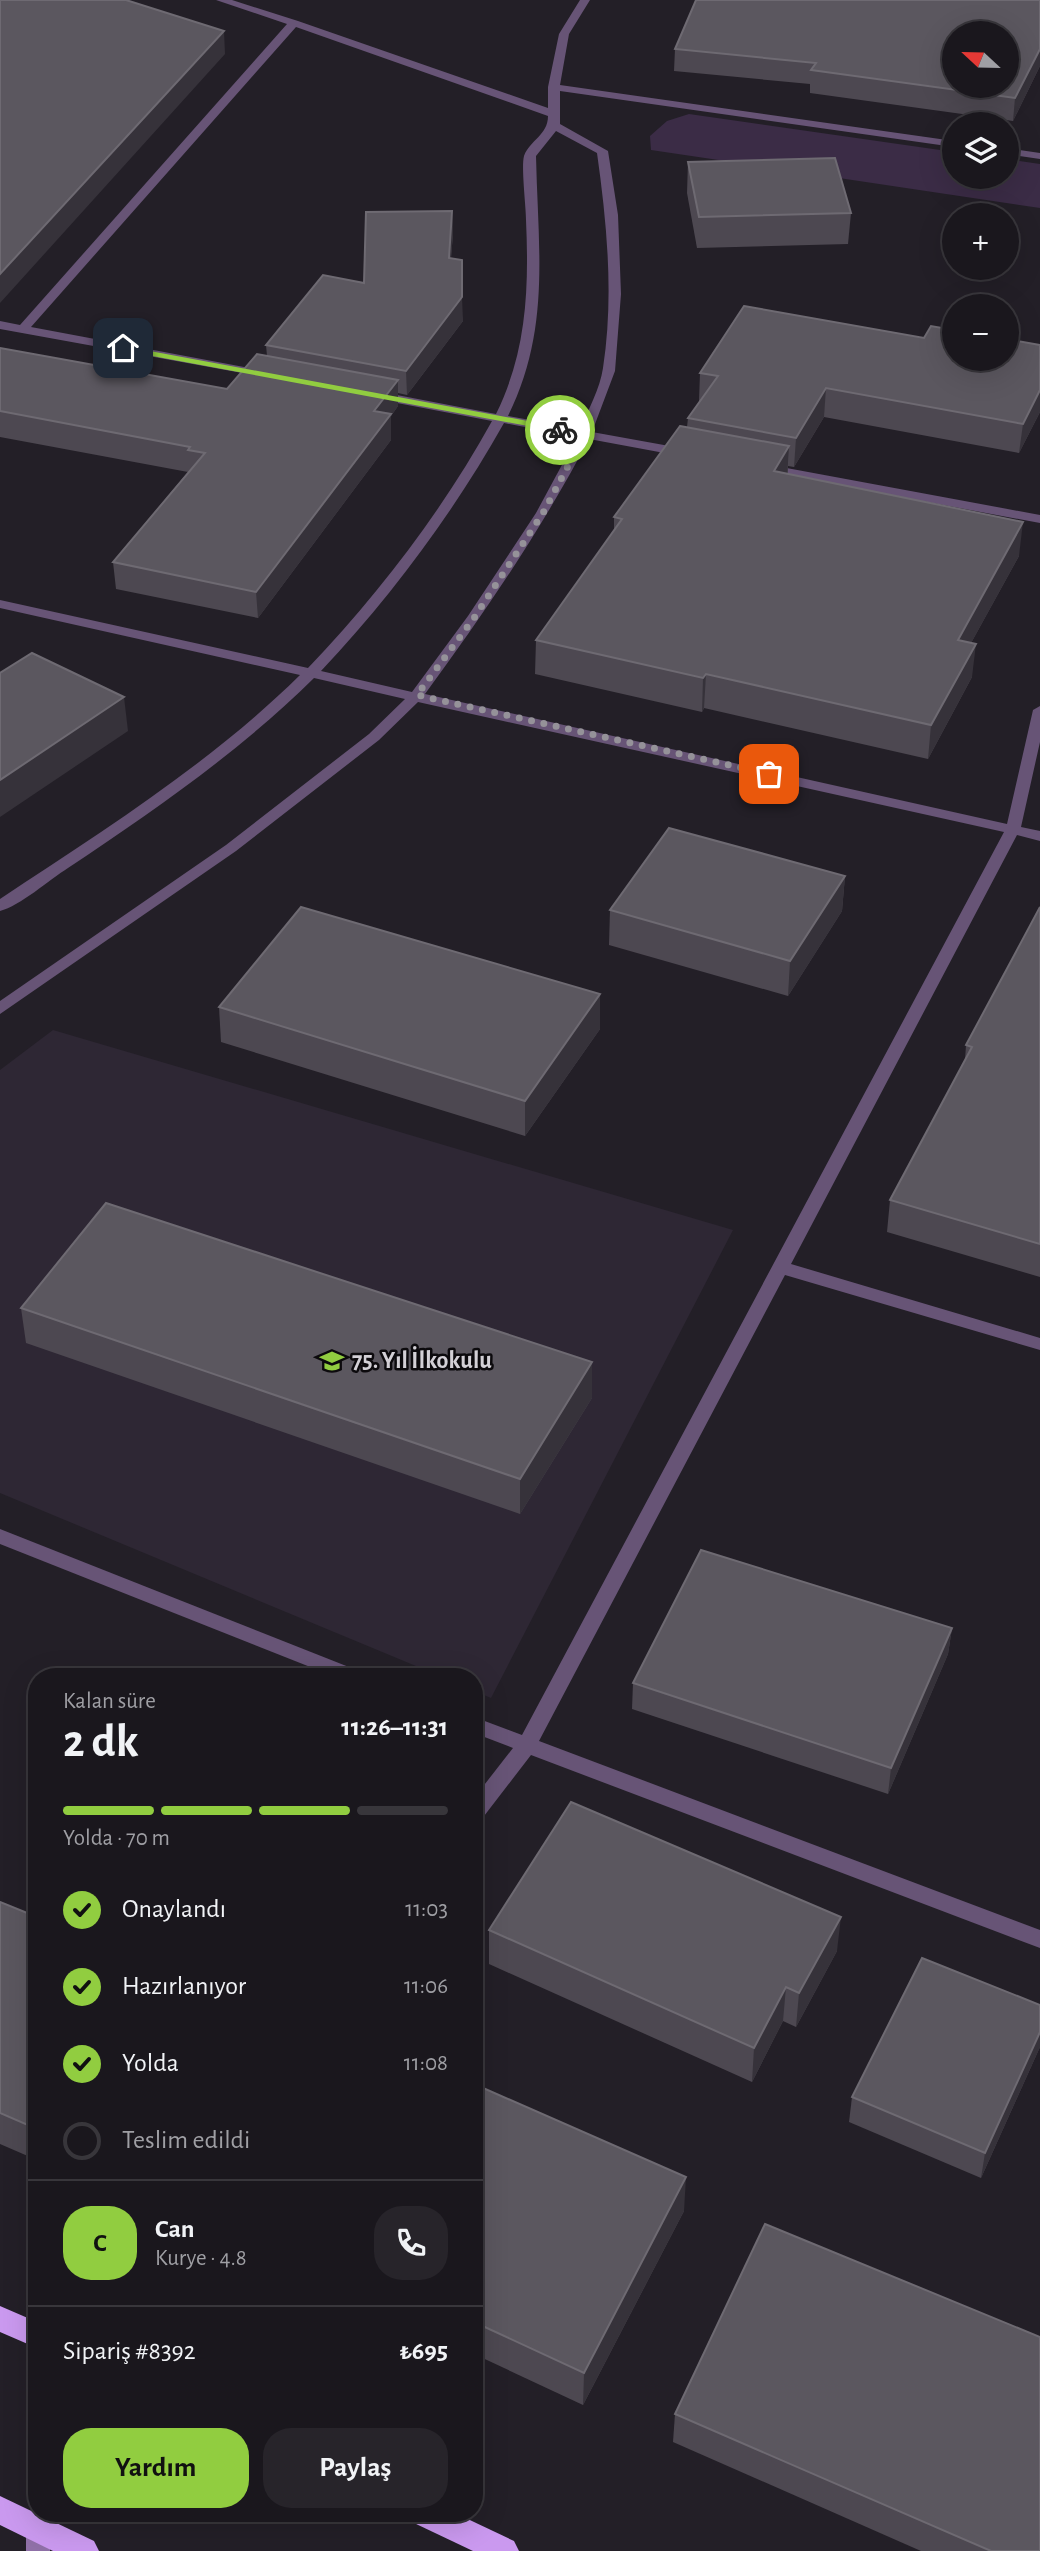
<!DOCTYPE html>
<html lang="tr">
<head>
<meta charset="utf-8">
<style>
	:root { --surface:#1a171d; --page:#27242a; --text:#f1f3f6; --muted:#9f9fa4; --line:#38363b; --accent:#91cd40 }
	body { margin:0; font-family:"Alegreya Sans",sans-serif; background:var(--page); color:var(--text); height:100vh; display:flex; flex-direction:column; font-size:26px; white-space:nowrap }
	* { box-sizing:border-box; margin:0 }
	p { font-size:23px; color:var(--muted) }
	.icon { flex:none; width:38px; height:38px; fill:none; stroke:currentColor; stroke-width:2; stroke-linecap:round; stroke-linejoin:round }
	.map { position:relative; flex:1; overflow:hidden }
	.side { position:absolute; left:28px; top:1668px; width:455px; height:854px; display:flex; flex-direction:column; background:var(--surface); border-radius:28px; box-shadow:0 7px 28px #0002,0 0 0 2px var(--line) }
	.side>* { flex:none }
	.needle { width:46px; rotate:292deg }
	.buttons { position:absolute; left:942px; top:21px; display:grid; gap:14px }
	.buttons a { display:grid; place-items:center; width:77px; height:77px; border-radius:50%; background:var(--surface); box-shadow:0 7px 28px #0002,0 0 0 2px var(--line); font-size:35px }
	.pin { position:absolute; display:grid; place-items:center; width:60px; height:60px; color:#fff; margin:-30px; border-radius:14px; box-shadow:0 4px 10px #0006 }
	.courier { position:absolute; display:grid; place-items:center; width:70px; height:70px; margin:-35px; border:5px solid #91cd40; border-radius:50%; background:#fff; color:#222; box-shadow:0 2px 9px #0007 }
	.head em { font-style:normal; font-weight:600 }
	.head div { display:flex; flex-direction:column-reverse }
	.head { display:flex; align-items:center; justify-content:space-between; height:119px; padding:0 35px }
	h1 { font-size:46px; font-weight:600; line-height:52px }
	.bar { display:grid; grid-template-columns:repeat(4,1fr); gap:10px 7px; align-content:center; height:84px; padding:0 35px }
	.bar i { height:9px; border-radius:5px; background:var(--line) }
	.bar .selected { background:var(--accent) }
	.bar p { grid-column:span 4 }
	.line { display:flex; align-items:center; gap:18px; padding:0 35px; border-top:2px solid var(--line) }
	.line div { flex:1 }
	.round { display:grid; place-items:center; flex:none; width:74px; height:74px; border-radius:28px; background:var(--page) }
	ol { padding:0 35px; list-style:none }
	li { display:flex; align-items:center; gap:21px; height:77px }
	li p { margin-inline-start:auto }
	li .icon { padding:7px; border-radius:50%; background:var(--accent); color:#111; stroke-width:4 }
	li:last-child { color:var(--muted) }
	li i { width:38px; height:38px; border:4px solid var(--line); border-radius:50% }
	.primary-button { display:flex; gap:14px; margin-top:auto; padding:14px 35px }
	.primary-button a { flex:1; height:80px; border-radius:28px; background:var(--accent); color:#111; font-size:28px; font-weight:600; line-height:80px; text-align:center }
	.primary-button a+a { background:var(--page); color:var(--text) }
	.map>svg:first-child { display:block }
	.built { fill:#2e2734 }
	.green { fill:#3b2c46 }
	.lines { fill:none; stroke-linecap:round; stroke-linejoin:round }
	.street { fill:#675476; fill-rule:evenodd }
	.secondary { fill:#8f70a7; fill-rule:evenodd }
	.highway { fill:#ca99ef; fill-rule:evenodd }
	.wall { fill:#4d4851 }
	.shaded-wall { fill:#36323a }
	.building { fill:#5b575f; stroke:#6e6a72; stroke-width:2; fill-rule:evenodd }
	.route { fill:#91cd40 }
	.done { stroke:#959299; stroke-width:7; stroke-dasharray:0 12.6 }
	.labels { text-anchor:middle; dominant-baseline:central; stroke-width:5; stroke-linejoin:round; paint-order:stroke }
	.poi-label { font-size:24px; font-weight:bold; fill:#d3d0d6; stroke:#0c0a0d; text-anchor:start }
</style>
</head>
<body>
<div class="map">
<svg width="1040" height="2551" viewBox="0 0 1040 2551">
	<rect width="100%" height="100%" fill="#231f27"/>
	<polygon class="built" points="53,1030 733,1230 491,1698 474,1691 474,1676 440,1676 0,1493 0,1070"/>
	<polygon class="green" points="689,114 954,152 954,177 1006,177 1006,159 1040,164 1040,208 651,150 650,136 667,121"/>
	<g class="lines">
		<g class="street">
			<path d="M216,0h16l66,21 250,87v-21l11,-53 21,-34h10l-21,34 -9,51 394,56v6l-394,-56v33l48,27 10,64 3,79 -6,77 -23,61 94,17 7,4 -7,4 -97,-18c-48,91 -103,172 -164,255l582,130 26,-114 7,-4v36l-19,85 19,4v10l-23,-6 -226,429 249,74v12l-255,-75 -246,466 501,189v18l-509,-193 -50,65 -7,2v-24l39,-50 -39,-15v-16l48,18 482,-903 -586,-130 -39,38 -143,111 -236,163v-13l226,-156 143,-111 36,-35 -91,-21c-75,74 -159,132 -246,190 -19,12 -48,38 -68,43v-12c104,-69 211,-136 300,-224l-300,-67v-8l308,68c70,-73 135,-158 184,-247l-116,-22 -6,-4 6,-4 120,23c31,-63 33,-126 30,-194 0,-13 -5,-53 -2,-64 6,-16 24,-21 24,-40l-252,-89 -265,300 235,44 4,1v6l-270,-49v-8l20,4 267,-301zM556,131l41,22c10,71 17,144 6,215 -3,21 -15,42 -23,61l-72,-13c43,-87 30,-166 28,-260zM504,423l73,14 -41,76 -68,103 -56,76 -91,-21c70,-74 133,-159 183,-248z"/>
			<polygon points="1006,148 1040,153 1040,159 1006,154"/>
			<polygon points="765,464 1040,515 1040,523 760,471 760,465"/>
			<polygon points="0,1529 359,1671 362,1676 333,1676 0,1544"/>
		</g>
		<polygon class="secondary" points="38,2516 47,2520 50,2528 50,2551 26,2551 26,2528 29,2520"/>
		<g class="highway">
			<polygon points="0,2306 37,2322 37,2348 0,2332"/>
			<polygon points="0,2496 94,2541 99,2551 53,2551 0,2525"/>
			<polygon points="410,2513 455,2513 514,2541 519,2551 473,2551 414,2523"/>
		</g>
	</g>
	<g class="wall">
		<polygon points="1040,0 1040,66 1013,121 810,93 810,84 674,71 675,49"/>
		<polygon points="688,162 851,213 848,244 697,248 687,193"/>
		<polygon points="452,211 453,234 451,258 463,321 407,395 398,393 398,406 391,416 391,440 258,618 116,589 113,562 188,472 0,437 0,348 227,389 267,356 266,345 364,283"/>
		<polygon points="924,338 1040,345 1040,412 1019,453 824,417 794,467 788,466 788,474 1019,556 971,643 972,677 928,759 704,708 702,712 535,674 536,640 614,531 614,517 687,427 688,418 700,401 699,401 700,373"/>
		<polygon points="845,876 842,911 788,996 609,945 610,910"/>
		<polygon points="1040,907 1040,1277 887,1232 890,1200 965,1060 966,1045"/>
		<polygon points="219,1007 600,1029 525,1136 221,1042"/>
		<polygon points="21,1308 592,1362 592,1398 520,1514 26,1343"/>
		<polygon points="952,1628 948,1654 888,1794 632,1709 633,1683"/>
		<polygon points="0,1902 37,1917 37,2160 0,2144"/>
		<polygon points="489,1930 837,1951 796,2027 783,2021 752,2082 489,1964"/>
		<polygon points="1040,2005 1040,2047 981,2178 849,2122 852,2097"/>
		<polygon points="474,2084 684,2211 583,2405 474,2354"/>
		<polygon points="675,2414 1040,2551 921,2551 673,2442"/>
	</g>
	<g class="shaded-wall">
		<polygon points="224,31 225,54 0,303 0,274"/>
		<polygon points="1040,49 1040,66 1013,121 1015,98"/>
		<polygon points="452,211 453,234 449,281 449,258"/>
		<polygon points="462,297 463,321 407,395 406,371"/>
		<polygon points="398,380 398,406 391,416 391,440 258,618 256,592 374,411"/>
		<polygon points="826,388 824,417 794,467 796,438"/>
		<polygon points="1040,390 1040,412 1019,453 1023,424"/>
		<polygon points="789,446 787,479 774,471"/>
		<polygon points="1023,522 1019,556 954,674 958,640"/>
		<polygon points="976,644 972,677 928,759 931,725"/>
		<polygon points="706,674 704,708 702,712 703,678"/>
		<polygon points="124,697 128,731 0,817 0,780"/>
		<polygon points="845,876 842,911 788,996 790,961"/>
		<polygon points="600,994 600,1029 525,1136 525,1101"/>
		<polygon points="592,1362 592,1398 520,1514 520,1479"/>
		<polygon points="952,1628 948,1654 888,1794 891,1768"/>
		<polygon points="841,1917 837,1951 796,2027 799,1993"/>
		<polygon points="786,1987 783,2021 752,2082 754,2048"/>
		<polygon points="1040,2032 1040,2047 981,2178 985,2153"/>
		<polygon points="686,2177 684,2211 583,2405 584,2373"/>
	</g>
	<g class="building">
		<polygon points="0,0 126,0 224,31 0,274"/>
		<path d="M696,0h344v49l-25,49 -204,-28 5,-7 -141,-14zM954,33h52v53h-52z"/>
		<polygon points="835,158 851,213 699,217 688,162"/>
		<polygon points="452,211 449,258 462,260 462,297 406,371 266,345 323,275 364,283 366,212"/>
		<polygon points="744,306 924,338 931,326 954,330 954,359 1006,359 1006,339 1040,345 1040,390 1023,424 826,388 796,438 688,418 718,376 700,373"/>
		<polygon points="0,348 227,389 257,354 398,380 374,411 391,414 256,592 113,562 205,453 188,450 190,447 0,411"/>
		<polygon points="680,426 789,446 774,471 1023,522 958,640 976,644 931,725 706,674 703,678 536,640 622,519 614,517"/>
		<polygon points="32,653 124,697 0,780 0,673"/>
		<polygon points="669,828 845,876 790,961 610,910"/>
		<polygon points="301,907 600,994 525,1101 219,1007"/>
		<polygon points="1040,907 1040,1244 890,1200 972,1047 966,1045"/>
		<polygon points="106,1203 592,1362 520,1479 21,1308"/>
		<polygon points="701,1550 952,1628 891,1768 633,1683"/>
		<polygon points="197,1668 221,1676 191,1676"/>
		<polygon points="571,1802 841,1917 799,1993 786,1987 754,2048 489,1930"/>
		<polygon points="0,1902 37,1917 37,2129 0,2113"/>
		<polygon points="922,1958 1040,2005 1040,2032 985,2153 852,2097"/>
		<polygon points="474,2084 686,2177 584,2373 474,2322"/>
		<polygon points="765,2224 1040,2337 1040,2551 991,2551 675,2414"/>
	</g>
	<polygon class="route" points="123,346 560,427 565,430 560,432 120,350"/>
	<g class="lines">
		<polyline class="done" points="560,430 585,434 543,513 474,618 417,695 769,774"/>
	</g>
	<defs>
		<g id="school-bare" transform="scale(1.89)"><path d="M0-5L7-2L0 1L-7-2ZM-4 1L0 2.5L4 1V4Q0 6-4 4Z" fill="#91cd40" stroke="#0c0a0d" stroke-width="2.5" paint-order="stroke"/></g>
	</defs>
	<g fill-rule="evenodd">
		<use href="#school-bare" x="332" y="1361"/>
	</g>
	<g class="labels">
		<g class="poi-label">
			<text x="352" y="1361">75. Yıl İlkokulu</text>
		</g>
	</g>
</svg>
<div class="buttons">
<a><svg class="needle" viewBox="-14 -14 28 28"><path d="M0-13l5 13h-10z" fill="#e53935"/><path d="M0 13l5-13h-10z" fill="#9f9fa4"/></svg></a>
<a><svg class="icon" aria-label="layers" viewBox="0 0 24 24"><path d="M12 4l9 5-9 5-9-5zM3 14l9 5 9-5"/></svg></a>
<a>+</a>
<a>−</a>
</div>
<div class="pin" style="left:769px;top:774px;background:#ea580c"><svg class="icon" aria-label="bag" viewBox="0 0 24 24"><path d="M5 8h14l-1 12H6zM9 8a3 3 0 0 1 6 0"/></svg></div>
<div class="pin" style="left:123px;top:348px;background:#1f2937"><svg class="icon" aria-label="home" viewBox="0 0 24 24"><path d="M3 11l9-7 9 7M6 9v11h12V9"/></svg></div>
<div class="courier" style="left:560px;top:430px"><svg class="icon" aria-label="bike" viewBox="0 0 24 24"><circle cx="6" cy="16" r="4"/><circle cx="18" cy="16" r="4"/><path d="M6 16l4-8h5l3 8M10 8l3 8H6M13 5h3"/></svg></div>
<section class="side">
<div class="head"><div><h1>2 dk</h1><p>Kalan süre</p></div><em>11:26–11:31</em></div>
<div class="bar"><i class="selected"></i><i class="selected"></i><i class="selected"></i><i></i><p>Yolda · 70 m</p></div>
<ol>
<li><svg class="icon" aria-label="check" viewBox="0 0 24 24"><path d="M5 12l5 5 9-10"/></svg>Onaylandı<p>11:03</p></li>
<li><svg class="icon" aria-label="check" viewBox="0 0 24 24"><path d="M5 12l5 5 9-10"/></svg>Hazırlanıyor<p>11:06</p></li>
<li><svg class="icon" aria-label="check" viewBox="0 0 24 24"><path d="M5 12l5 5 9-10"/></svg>Yolda<p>11:08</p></li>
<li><i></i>Teslim edildi</li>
</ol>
<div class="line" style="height:126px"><b class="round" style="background:var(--accent);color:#111">C</b><div><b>Can</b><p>Kurye · 4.8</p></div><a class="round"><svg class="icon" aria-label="phone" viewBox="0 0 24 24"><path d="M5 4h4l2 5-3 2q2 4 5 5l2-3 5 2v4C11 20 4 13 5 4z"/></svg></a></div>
<div class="line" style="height:91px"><div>Sipariş #8392</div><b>₺695</b></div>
<div class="primary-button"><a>Yardım</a><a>Paylaş</a></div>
</section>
</div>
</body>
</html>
